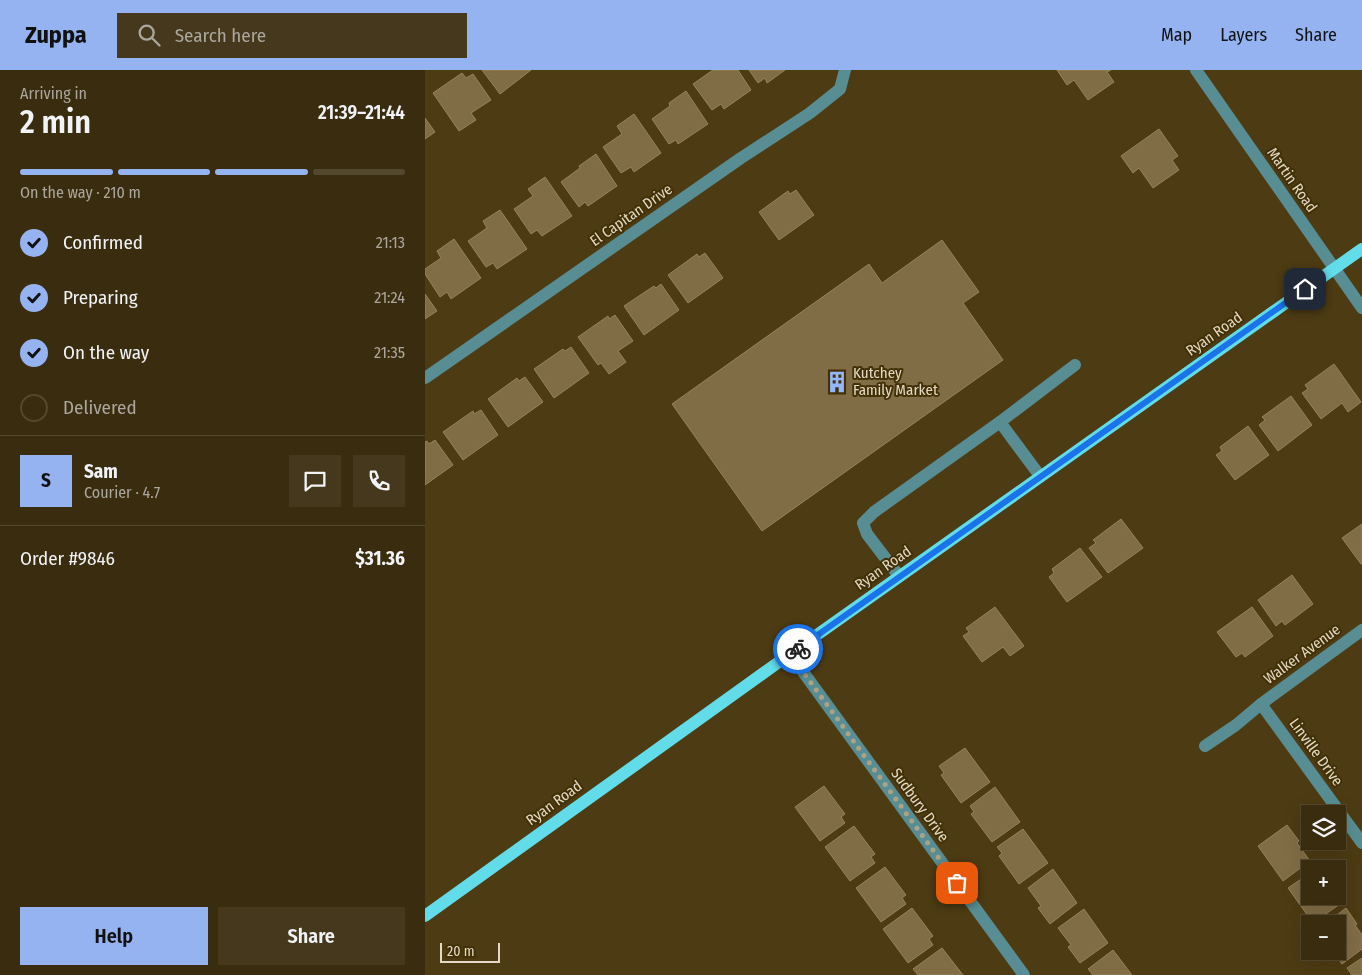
<!DOCTYPE html>
<html lang="en">
<head>
<meta charset="utf-8">
<style>
	:root { --surface:#3a2c0e; --page:#45381c; --text:#f1f3f6; --muted:#aba79e; --line:#54482e; --accent:#95b2f1 }
	body { margin:0; font-family:"Fira Sans Condensed",sans-serif; background:var(--page); color:var(--text); height:100vh; display:flex; flex-direction:column; font-size:19px; white-space:nowrap }
	* { box-sizing:border-box; margin:0 }
	p { font-size:16px; color:var(--muted) }
	.icon { flex:none; width:28px; height:28px; fill:none; stroke:currentColor; stroke-width:2; stroke-linecap:round; stroke-linejoin:round }
	.map { position:relative; flex:1; overflow:hidden }
	.sheet { display:flex; flex-direction:column; background:var(--surface); width:425px }
	.sheet>* { flex:none }
	.controls { position:absolute; left:876px; top:735px; display:grid; gap:10px }
	.controls a { display:grid; place-items:center; width:45px; height:45px; border-radius:0px; background:var(--surface); box-shadow:0 5px 20px #0002,0 0 0 1px var(--line); font-size:25px }
	.scale { position:absolute; left:15px; bottom:12px; width:60px; box-sizing:border-box; padding-left:5px; border:2px solid #e3d9c4; border-top:0; font-size:14px; line-height:18px; white-space:nowrap; color:#e3d9c4; -webkit-text-stroke:4px #423107; paint-order:stroke }
	.pin { position:absolute; display:grid; place-items:center; width:42px; height:42px; color:#fff; margin:-21px; border-radius:10px; box-shadow:0 2px 8px #0006 }
	.courier { position:absolute; display:grid; place-items:center; width:50px; height:50px; margin:-25px; border:4px solid #1a73e8; border-radius:50%; background:#fff; color:#222; box-shadow:0 1px 6px #0007 }
	.summary em { font-style:normal; font-weight:600 }
	.summary div { display:flex; flex-direction:column-reverse }
	.summary { display:flex; align-items:center; justify-content:space-between; height:85px; padding:0 20px }
	h1 { font-size:32px; font-weight:600; line-height:38px }
	.bar { display:grid; grid-template-columns:repeat(4,1fr); gap:8px 5px; align-content:center; height:60px; padding:0 20px }
	.bar i { height:6px; border-radius:4px; background:var(--line) }
	.bar .on { background:var(--accent) }
	.bar p { grid-column:span 4 }
	.line { display:flex; align-items:center; gap:12px; padding:0 20px; border-top:1px solid var(--line) }
	.line div { flex:1 }
	.round { display:grid; place-items:center; flex:none; width:52px; height:52px; border-radius:0px; background:var(--page) }
	ol { padding:0 20px; list-style:none }
	li { display:flex; align-items:center; gap:15px; height:55px }
	li p { margin-inline-start:auto }
	li .icon { padding:5px; border-radius:50%; background:var(--accent); color:#111; stroke-width:4 }
	li:last-child { color:var(--muted) }
	li i { width:28px; height:28px; border:2px solid var(--line); border-radius:50% }
	.cta { display:flex; gap:10px; margin-top:auto; padding:10px 20px }
	.cta a { flex:1; height:58px; border-radius:0px; background:var(--accent); color:#111; font-size:20px; font-weight:600; line-height:58px; text-align:center }
	.cta a+a { background:var(--page); color:var(--text) }
	header { display:flex; align-items:center; gap:30px; box-sizing:border-box; height:70px; padding:0 25px; background:var(--accent); color:#111 }
	header strong { font-size:24px }
	nav { display:flex; gap:28px; margin-inline-start:auto; font-size:18px }
	.search { width:350px; height:45px; background:var(--page); display:flex; align-items:center; gap:12px; box-sizing:border-box; padding:0 18px; border-radius:0px; color:var(--muted); font-size:19px }
	main { display:flex; flex:1; min-height:0 }
	.map>svg:first-child { display:block }
	.building { fill:#806c45; stroke:#97835b }
	.lines { fill:none; stroke-linecap:round; stroke-linejoin:round }
	.minor { stroke:#588e93; stroke-width:12 }
	.major { stroke:#62dce8; stroke-width:12 }
	.done { stroke:#aea286; stroke-width:5; stroke-dasharray:0 9 }
	.route { stroke:#1a73e8; stroke-width:6 }
	.labels { text-anchor:middle; dominant-baseline:central; stroke-width:4; stroke-linejoin:round; paint-order:stroke }
	.street-label { font-size:15px; fill:#e3d9c4; stroke:#423107 }
	.poi-label { font-size:15px; fill:#e3d9c4; stroke:#423107; text-anchor:start }
</style>
</head>
<body>
<header>
<strong>Zuppa</strong>
<div class="search"><svg class="icon" aria-label="search" viewBox="0 0 24 24"><circle cx="10" cy="10" r="6"/><path d="M15 15l6 6"/></svg>Search here</div>
<nav><a>Map</a><a>Layers</a><a>Share</a></nav>
</header>
<main>
<section class="sheet">
<div class="summary"><div><h1>2 min</h1><p>Arriving in</p></div><em>21:39–21:44</em></div>
<div class="bar"><i class="on"></i><i class="on"></i><i class="on"></i><i></i><p>On the way · 210 m</p></div>
<ol>
<li><svg class="icon" aria-label="check" viewBox="0 0 24 24"><path d="M5 12l5 5 9-10"/></svg>Confirmed<p>21:13</p></li>
<li><svg class="icon" aria-label="check" viewBox="0 0 24 24"><path d="M5 12l5 5 9-10"/></svg>Preparing<p>21:24</p></li>
<li><svg class="icon" aria-label="check" viewBox="0 0 24 24"><path d="M5 12l5 5 9-10"/></svg>On the way<p>21:35</p></li>
<li><i></i>Delivered</li>
</ol>
<div class="line" style="height:90px"><b class="round" style="background:var(--accent);color:#111">S</b><div><b>Sam</b><p>Courier · 4.7</p></div><a class="round"><svg class="icon" aria-label="chat" viewBox="0 0 24 24"><path d="M4 5h16v11H9l-5 4z"/></svg></a><a class="round"><svg class="icon" aria-label="phone" viewBox="0 0 24 24"><path d="M5 4h4l2 5-3 2q2 4 5 5l2-3 5 2v4C11 20 4 13 5 4z"/></svg></a></div>
<div class="line" style="height:65px"><div>Order #9846</div><b>$31.36</b></div>
<div class="cta"><a>Help</a><a>Share</a></div>
</section>
<div class="map">
<svg width="937" height="905" viewBox="0 0 937 905">
	<rect width="100%" height="100%" fill="#4d3b13"/>
	<g class="building">
		<polygon points="57,0 106,0 75,24"/>
		<polygon points="288,0 313,0 326,20 299,39 296,34 287,40 268,14"/>
		<polygon points="324,0 360,0 342,13 340,8 333,13"/>
		<polygon points="632,0 686,0 682,2 689,12 663,30 649,10 642,15"/>
		<polygon points="37,3 41,8 48,4 66,30 46,43 51,50 34,61 8,23"/>
		<polygon points="261,21 283,54 253,74 251,70 244,74 227,49 245,36 244,33"/>
		<polygon points="209,44 236,83 209,102 206,97 196,103 178,77 197,64 192,56"/>
		<polygon points="0,48 10,62 0,69"/>
		<polygon points="734,59 753,86 747,90 754,100 728,118 714,98 708,103 696,86"/>
		<polygon points="171,84 192,116 163,136 160,132 154,137 136,112 155,98 154,96"/>
		<polygon points="120,107 147,146 117,166 112,160 106,164 89,139 108,126 103,119"/>
		<polygon points="371,120 389,145 354,170 334,142 363,121 365,124"/>
		<polygon points="75,140 102,179 72,199 68,193 61,197 43,171 62,158 58,151"/>
		<polygon points="29,169 56,208 26,229 22,222 15,227 0,204 0,199 16,188 12,181"/>
		<polygon points="517,170 554,222 538,233 578,290 337,461 247,334 444,194 457,213"/>
		<polygon points="280,183 298,208 263,233 243,205 272,184 274,187"/>
		<polygon points="236,214 254,240 219,265 199,236 229,216 231,218"/>
		<polygon points="0,224 12,241 0,249"/>
		<polygon points="190,245 208,271 193,281 201,292 184,304 176,293 173,295 153,267 183,246 184,249"/>
		<polygon points="146,277 164,303 129,328 109,299 138,279 140,281"/>
		<polygon points="909,294 936,332 923,342 917,333 896,349 877,323 883,319 880,315"/>
		<polygon points="100,307 118,332 83,357 63,329 92,308 94,311"/>
		<polygon points="866,326 887,355 853,381 834,355 840,350 837,347"/>
		<polygon points="56,340 73,365 38,390 18,362 48,341 49,344"/>
		<polygon points="823,356 844,385 810,410 791,385 797,381 795,377"/>
		<polygon points="10,370 28,395 0,415 0,372 2,371 4,374"/>
		<polygon points="696,449 718,478 683,503 664,478 671,473 668,470"/>
		<polygon points="937,454 937,494 936,494 917,468"/>
		<polygon points="655,478 677,507 642,532 624,507 629,503 627,499"/>
		<polygon points="867,505 888,534 860,555 857,551 851,556 833,530"/>
		<polygon points="570,537 599,576 585,586 578,577 557,592 538,566 544,562 541,558"/>
		<polygon points="827,537 848,566 820,587 817,583 811,587 792,562"/>
		<polygon points="540,678 565,712 536,733 516,705 519,703 514,696"/>
		<polygon points="399,716 420,744 416,747 420,753 395,771 370,737"/>
		<polygon points="570,717 595,752 567,772 546,744 549,742 545,736"/>
		<polygon points="862,755 874,771 872,773 885,791 858,811 833,776"/>
		<polygon points="429,756 450,784 446,787 450,793 425,811 400,777"/>
		<polygon points="598,759 623,793 594,814 574,786 577,783 572,777"/>
		<polygon points="460,797 481,825 477,828 481,834 456,852 431,818"/>
		<polygon points="628,799 652,833 625,854 613,838 616,836 603,818"/>
		<polygon points="885,803 885,826 910,826 915,834 888,853 863,818"/>
		<polygon points="487,838 508,866 504,869 508,875 483,893 458,859"/>
		<polygon points="921,838 932,854 930,855 937,865 937,879 917,894 908,881 912,881 912,854 900,854"/>
		<polygon points="659,839 683,873 655,893 643,877 646,875 633,858"/>
		<polygon points="517,878 538,905 493,905 488,899"/>
		<polygon points="688,880 707,905 668,905 663,899"/>
		<polygon points="937,888 937,905 927,905 922,898"/>
	</g>
	<g class="lines">
		<g class="minor">
			<polyline points="771,0 937,238"/>
			<polyline points="0,308 316,88 385,43 415,19 420,0"/>
			<polyline points="575,352 615,406"/>
			<polyline points="474,506 442,464 438,453 449,442 575,352 650,295"/>
			<polyline points="365,584 599,905"/>
			<polyline points="836,634 937,773"/>
			<polyline points="780,676 811,655 836,634 937,560"/>
		</g>
		<polyline class="major" points="0,846 365,584 937,179"/>
	</g>
	<g class="lines">
		<polyline class="done" points="373,579 365,584 532,813"/>
		<polyline class="route" points="373,579 880,219"/>
	</g>
	<defs>
		<g id="building-bare" transform="scale(1.725)"><path d="M-4-6H4V6H1V3H-1V6H-4ZM-2.5-4.3h1.7v1.8h-1.7ZM.8-4.3h1.7v1.8H.8ZM-2.5-1h1.7V.8h-1.7ZM.8-1h1.7V.8H.8Z" fill="#94b7fd" stroke="#423107" stroke-width="2.5" paint-order="stroke"/></g>
	</defs>
	<g fill-rule="evenodd">
		<use href="#building-bare" x="412" y="312"/>
	</g>
	<g class="labels">
		<g class="street-label">
			<text transform="translate(867 110) rotate(55)">Martin Road</text>
			<text transform="translate(206 145) rotate(-35)">El Capitan Drive</text>
			<text transform="translate(789 264) rotate(-35)">Ryan Road</text>
			<text transform="translate(458 498) rotate(-35)">Ryan Road</text>
			<text transform="translate(877 584) rotate(-36)">Walker Avenue</text>
			<text transform="translate(891 682) rotate(54)">Linville Drive</text>
			<text transform="translate(129 733) rotate(-36)">Ryan Road</text>
			<text transform="translate(495 735) rotate(54)">Sudbury Drive</text>
		</g>
		<g class="poi-label">
			<text x="428" y="303">Kutchey<tspan x="428" dy="17">Family Market</tspan></text>
		</g>
	</g>
</svg>
<div class="controls">
<a><svg class="icon" aria-label="layers" viewBox="0 0 24 24"><path d="M12 4l9 5-9 5-9-5zM3 14l9 5 9-5"/></svg></a>
<a>+</a>
<a>−</a>
</div>
<div class="scale">20 m</div>
<div class="pin" style="left:532px;top:813px;background:#ea580c"><svg class="icon" aria-label="bag" viewBox="0 0 24 24"><path d="M5 8h14l-1 12H6zM9 8a3 3 0 0 1 6 0"/></svg></div>
<div class="pin" style="left:880px;top:219px;background:#1f2937"><svg class="icon" aria-label="home" viewBox="0 0 24 24"><path d="M3 11l9-7 9 7M6 9v11h12V9"/></svg></div>
<div class="courier" style="left:373px;top:579px"><svg class="icon" aria-label="bike" viewBox="0 0 24 24"><circle cx="6" cy="16" r="4"/><circle cx="18" cy="16" r="4"/><path d="M6 16l4-8h5l3 8M10 8l3 8H6M13 5h3"/></svg></div>
</div>
</main>
</body>
</html>
